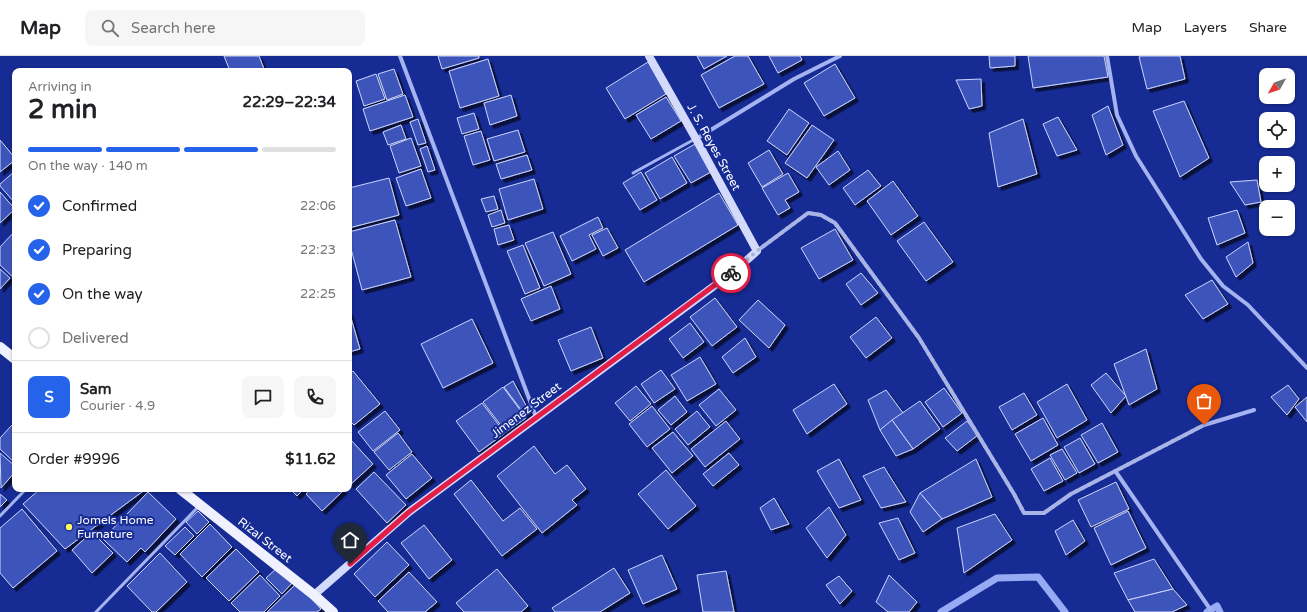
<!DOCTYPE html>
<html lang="en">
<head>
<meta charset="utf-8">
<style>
	:root { --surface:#fff; --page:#f6f6f6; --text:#202124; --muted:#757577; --line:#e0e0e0; --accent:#2563eb }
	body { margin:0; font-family:"Varela Round",sans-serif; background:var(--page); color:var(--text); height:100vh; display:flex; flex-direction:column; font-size:15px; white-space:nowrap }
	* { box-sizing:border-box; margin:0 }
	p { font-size:13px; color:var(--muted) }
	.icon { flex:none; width:22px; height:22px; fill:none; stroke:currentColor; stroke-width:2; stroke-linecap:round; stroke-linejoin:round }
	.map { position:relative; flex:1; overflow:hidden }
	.panel { position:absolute; left:12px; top:12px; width:340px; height:424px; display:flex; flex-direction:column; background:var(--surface); border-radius:8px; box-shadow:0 1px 3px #0004 }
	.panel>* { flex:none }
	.needle { width:26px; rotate:230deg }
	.controls { position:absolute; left:1259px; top:12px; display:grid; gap:8px }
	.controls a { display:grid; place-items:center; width:36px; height:36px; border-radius:8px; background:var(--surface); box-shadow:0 1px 3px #0004; font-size:20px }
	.pin { position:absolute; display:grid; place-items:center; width:34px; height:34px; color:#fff; margin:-41px -17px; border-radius:50% 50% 50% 0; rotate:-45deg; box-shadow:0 0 4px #0007 }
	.pin .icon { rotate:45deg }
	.courier { position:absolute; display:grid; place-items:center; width:40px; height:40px; margin:-20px; border:3px solid #e11d48; border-radius:50%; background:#fff; color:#222; box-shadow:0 1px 5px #0007 }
	.summary em { font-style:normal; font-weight:700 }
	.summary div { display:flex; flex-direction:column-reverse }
	.summary { display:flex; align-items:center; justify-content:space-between; height:68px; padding:0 16px }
	h1 { font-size:26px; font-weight:700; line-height:30px }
	.bar { display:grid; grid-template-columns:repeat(4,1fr); gap:6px 4px; align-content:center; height:48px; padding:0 16px }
	.bar i { height:5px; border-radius:3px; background:var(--line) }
	.bar .current { background:var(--accent) }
	.bar p { grid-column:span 4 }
	.line { display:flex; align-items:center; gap:10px; padding:0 16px; border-top:1px solid var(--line) }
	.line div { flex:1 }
	.round { display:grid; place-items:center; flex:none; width:42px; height:42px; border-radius:8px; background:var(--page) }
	ol { padding:0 16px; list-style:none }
	li { display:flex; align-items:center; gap:12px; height:44px }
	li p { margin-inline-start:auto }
	li .icon { padding:4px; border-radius:50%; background:var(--accent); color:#fff; stroke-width:4 }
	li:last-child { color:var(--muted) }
	li i { width:22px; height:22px; border:2px solid var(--line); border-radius:50% }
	header { display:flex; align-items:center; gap:24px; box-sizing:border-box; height:56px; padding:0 20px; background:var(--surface); border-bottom:1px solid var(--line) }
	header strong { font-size:19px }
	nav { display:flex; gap:22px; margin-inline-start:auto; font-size:14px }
	.search { width:280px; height:36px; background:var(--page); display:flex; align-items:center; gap:10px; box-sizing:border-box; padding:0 14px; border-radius:8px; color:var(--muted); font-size:15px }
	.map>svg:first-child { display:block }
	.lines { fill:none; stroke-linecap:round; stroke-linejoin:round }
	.stream { stroke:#97aaf4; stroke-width:7 }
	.building { fill:#3e54bb; stroke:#ccd5fc; filter:url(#shadow) }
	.lane { stroke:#a5b3f1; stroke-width:3 }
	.street { stroke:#a5b3f1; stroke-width:4 }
	.secondary { stroke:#d3dafb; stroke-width:8 }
	.primary { stroke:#eff1ff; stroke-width:10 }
	.done { stroke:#adb5d9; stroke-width:4; stroke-dasharray:0 7.2 }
	.route { stroke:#e11d48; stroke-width:5 }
	.poi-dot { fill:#fffc65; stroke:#162b93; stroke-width:1.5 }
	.labels { text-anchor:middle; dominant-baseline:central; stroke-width:4; stroke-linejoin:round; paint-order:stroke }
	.street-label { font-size:12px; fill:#fff; stroke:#162b93 }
	.poi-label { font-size:12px; fill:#fff; stroke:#162b93; text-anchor:start }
</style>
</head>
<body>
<header>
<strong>Map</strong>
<div class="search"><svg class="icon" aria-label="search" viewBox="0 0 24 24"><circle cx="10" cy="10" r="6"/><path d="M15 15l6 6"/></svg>Search here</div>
<nav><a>Map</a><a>Layers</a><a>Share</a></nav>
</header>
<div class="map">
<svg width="1307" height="556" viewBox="0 0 1307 556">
	<defs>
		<filter id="shadow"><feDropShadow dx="3.5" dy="3.5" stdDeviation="0" flood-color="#0009"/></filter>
	</defs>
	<rect width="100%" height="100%" fill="#162b93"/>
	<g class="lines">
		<g class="stream">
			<polyline points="941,556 997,522 1038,521 1065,556"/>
			<polyline points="1207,556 1217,550 1220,556"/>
		</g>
	</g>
	<g class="building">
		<polygon points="224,0 259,0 264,13 259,15 230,15"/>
		<polygon points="438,0 479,0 479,2 442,13"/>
		<polygon points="697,0 727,0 704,13"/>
		<polygon points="735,0 748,0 764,28 719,52 701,19"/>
		<polygon points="769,0 800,0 802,4 778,17"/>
		<polygon points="989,0 1015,0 1015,10 990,12"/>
		<polygon points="1028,0 1104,0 1108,21 1033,32"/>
		<polygon points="1141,0 1180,0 1185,23 1147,33 1139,1"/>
		<polygon points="488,3 499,40 460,52 449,15"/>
		<polygon points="648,6 666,38 625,63 606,32"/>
		<polygon points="835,8 855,42 824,60 804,27"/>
		<polygon points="394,13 403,38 387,44 378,18"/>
		<polygon points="376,18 385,43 364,50 356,25"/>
		<polygon points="981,23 982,50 969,53 956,24"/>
		<polygon points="405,39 413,61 370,75 363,53"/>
		<polygon points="511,39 517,60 490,69 484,47"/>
		<polygon points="666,41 681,65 651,83 636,59"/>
		<polygon points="1184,45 1209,102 1180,121 1153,55"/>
		<polygon points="1108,50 1123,89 1106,99 1092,59"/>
		<polygon points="789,53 809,67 787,99 767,85"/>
		<polygon points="474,57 479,73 462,78 457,62"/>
		<polygon points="1058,61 1077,94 1057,100 1043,68"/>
		<polygon points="418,63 426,87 418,89 410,66"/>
		<polygon points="1023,63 1037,118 998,131 989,77"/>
		<polygon points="401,69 406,83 388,89 383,76"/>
		<polygon points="812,69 834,84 807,122 785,107"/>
		<polygon points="518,74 525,96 494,105 487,83"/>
		<polygon points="481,75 490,104 473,109 464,80"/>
		<polygon points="411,82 421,110 399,117 390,90"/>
		<polygon points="0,84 15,102 15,104 0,116"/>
		<polygon points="695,88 711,116 691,127 674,100"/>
		<polygon points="427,90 435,114 428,116 420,93"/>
		<polygon points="769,94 783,118 762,131 748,107"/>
		<polygon points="838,95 850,114 829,129 816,111"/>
		<polygon points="527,99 532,114 501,123 496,108"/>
		<polygon points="672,101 687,127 660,143 645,117"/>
		<polygon points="421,113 431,142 406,150 396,122"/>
		<polygon points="868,114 881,130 855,149 843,132"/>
		<polygon points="15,115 15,147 0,130 0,128"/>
		<polygon points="641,116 657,144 640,154 623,127"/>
		<polygon points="788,117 799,136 785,144 790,152 778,159 762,132"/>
		<polygon points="389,122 399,159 349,172 349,132"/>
		<polygon points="534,123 543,153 508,164 499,133"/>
		<polygon points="1257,124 1261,146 1245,149 1230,126"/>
		<polygon points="893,125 918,160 891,179 867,145"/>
		<polygon points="0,136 15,153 0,167"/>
		<polygon points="719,137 738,169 644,226 625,194"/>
		<polygon points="494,140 498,153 486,156 481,143"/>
		<polygon points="501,154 505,167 492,171 488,159"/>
		<polygon points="1237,154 1245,177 1217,189 1208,162"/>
		<polygon points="598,161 603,172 589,179 596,193 572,205 560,180"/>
		<polygon points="395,164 411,221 362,234 349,185 349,176"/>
		<polygon points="924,166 953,206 926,225 897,185"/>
		<polygon points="509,169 514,184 498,189 494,173"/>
		<polygon points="607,172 618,192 603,200 592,179"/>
		<polygon points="835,173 853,204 819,223 801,192"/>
		<polygon points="15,175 15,223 0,209 0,191"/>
		<polygon points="553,176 571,218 544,230 525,187"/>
		<polygon points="1248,186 1253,207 1236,221 1226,201"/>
		<polygon points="523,189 540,232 525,238 507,195"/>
		<polygon points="0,213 10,222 0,233"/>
		<polygon points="861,217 878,237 861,249 846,228"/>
		<polygon points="1212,224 1228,248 1203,263 1185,239"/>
		<polygon points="551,230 560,253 531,265 521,243"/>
		<polygon points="715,242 737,271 712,290 690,261"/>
		<polygon points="758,244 785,269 769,292 739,264"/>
		<polygon points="349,255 360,293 349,296"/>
		<polygon points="876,261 892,282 866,302 850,281"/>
		<polygon points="472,263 493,307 443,332 421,288"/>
		<polygon points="690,267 704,286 683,302 669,283"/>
		<polygon points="591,271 603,302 571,315 558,284"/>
		<polygon points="745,282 756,301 733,317 722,301"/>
		<polygon points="1146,293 1157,333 1129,349 1114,308"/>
		<polygon points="700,301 716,328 687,345 671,319"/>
		<polygon points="661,314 675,333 654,347 641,328"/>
		<polygon points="353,315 380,348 354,369 349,364 349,318"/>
		<polygon points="1106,317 1126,340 1111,357 1091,329"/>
		<polygon points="513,325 529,355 525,359 504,331"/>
		<polygon points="834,328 847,348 807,378 793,354"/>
		<polygon points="1067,328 1087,364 1057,382 1037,346"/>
		<polygon points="1288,329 1299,343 1287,359 1271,341"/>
		<polygon points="636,330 651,348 630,365 615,347"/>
		<polygon points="503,331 526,362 506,376 483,346"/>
		<polygon points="944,332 962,357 943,371 925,346"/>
		<polygon points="719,333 736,354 716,370 699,349"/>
		<polygon points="886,334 903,357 880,374 868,344"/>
		<polygon points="1024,337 1037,359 1012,374 999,351"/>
		<polygon points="675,340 687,356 671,369 658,354"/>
		<polygon points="1307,341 1307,366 1295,351"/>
		<polygon points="920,345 940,373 913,393 892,364"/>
		<polygon points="482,347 505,377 479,396 456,365"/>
		<polygon points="652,350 670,373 647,391 629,368"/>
		<polygon points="385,355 400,374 373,395 358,376"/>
		<polygon points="697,355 710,371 688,389 675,373"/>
		<polygon points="1043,362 1058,389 1031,405 1015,378"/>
		<polygon points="892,364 913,393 896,400 880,374"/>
		<polygon points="726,365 740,383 705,411 691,393"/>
		<polygon points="967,365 978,379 957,395 945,382"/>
		<polygon points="1102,367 1118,396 1098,407 1081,379"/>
		<polygon points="12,369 15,372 15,407 0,393 0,382"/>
		<polygon points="673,376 693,400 672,417 652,392"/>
		<polygon points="398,377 412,396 389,414 374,396"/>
		<polygon points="1080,382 1095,408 1079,417 1064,391"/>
		<polygon points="351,384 373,408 350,429 349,428 349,386"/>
		<polygon points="534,390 555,418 567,409 586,433 572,444 577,449 542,477 497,420"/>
		<polygon points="1062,393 1077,417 1065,424 1050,399"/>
		<polygon points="0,397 15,410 15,416 1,432"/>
		<polygon points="729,397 739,409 713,430 703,418"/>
		<polygon points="412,398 432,422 406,443 386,419"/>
		<polygon points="1050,402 1063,425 1044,435 1031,413"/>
		<polygon points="839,403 861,444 839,452 817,415"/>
		<polygon points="976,403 992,441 942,463 920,437"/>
		<polygon points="884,411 906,446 881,452 863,420"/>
		<polygon points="666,414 696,450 668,473 638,438"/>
		<polygon points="374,416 406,449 387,467 356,433"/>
		<polygon points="471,424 503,465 520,452 537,473 502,500 454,438"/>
		<polygon points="1116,426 1129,453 1091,471 1078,444"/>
		<polygon points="40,433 146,433 65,493 23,448"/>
		<polygon points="290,433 304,433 297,440"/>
		<polygon points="311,433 342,433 344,434 322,455 306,438"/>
		<polygon points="148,436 176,463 145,496 141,492 127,506 103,483"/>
		<polygon points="920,437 942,463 923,476 910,456"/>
		<polygon points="0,438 7,444 0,451"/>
		<polygon points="774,442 789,468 771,474 760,452"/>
		<polygon points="829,451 846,479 827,502 806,472"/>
		<polygon points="22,453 57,495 13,532 0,517 0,472"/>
		<polygon points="198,455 209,466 197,478 186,466"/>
		<polygon points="1128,455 1146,492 1111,509 1094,472"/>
		<polygon points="995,458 1012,484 964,517 957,472"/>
		<polygon points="898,462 915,497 899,504 879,467"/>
		<polygon points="1073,464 1085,485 1066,499 1055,475"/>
		<polygon points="210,468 232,491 202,521 180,498"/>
		<polygon points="424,469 452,504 429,523 401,487"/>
		<polygon points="185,471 194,480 175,499 165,490"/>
		<polygon points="92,476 113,497 92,517 72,494"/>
		<polygon points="387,486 409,509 375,541 354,518"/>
		<polygon points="236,493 259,516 229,545 206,522"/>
		<polygon points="160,497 187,526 156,556 152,556 127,530"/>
		<polygon points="662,499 677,533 643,548 628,514"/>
		<polygon points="1154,503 1173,533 1128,544 1114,517"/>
		<polygon points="278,511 293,526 282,538 266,522"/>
		<polygon points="614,512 630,537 600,556 555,556 552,552"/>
		<polygon points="497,513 528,550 521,556 464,556 456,547"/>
		<polygon points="726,515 734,556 703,556 697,519"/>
		<polygon points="409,516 437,546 425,556 388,556 378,545"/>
		<polygon points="260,519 280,540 264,556 240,556 231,547"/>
		<polygon points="889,519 917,546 909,556 888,556 876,546"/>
		<polygon points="839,520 852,535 840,548 826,529"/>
		<polygon points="297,527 321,553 317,556 267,556"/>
		<polygon points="1173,533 1187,549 1172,556 1135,556 1128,544"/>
	</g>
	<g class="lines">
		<g class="lane">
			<polyline points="633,117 695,83"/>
			<polyline points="0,460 26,433"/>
			<polyline points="96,556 199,450"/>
		</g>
		<g class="street">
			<polyline points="400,0 536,361"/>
			<polyline points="1107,0 1117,59 1136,100 1201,203 1223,230 1248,249 1307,312"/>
			<polyline points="696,83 794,23 840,0"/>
			<polyline points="757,195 808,157 821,159 835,167 919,282 1014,438 1024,457 1044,457 1071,438 1204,369 1254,354"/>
			<polyline points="1116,416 1210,553"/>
		</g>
		<polyline class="secondary" points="314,539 409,456 737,213 757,195 696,83 649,0"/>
		<g class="primary">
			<polyline points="0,291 15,303"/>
			<polyline points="180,433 314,539 333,556"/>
		</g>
	</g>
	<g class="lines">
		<polyline class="done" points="731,217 757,195 808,157 821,159 835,167 919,282 1014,438 1024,457 1044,457 1071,438 1204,369"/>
		<polyline class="route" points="350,508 409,456 731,217"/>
	</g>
	<circle class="poi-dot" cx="69" cy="471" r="4"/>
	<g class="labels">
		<g class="street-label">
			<text transform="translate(714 91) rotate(61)">J. S. Reyes Street</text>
			<text transform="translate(526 354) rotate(-37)">Jimenez Street</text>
			<text transform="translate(265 484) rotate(38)">Rizal Street</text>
		</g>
		<g class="poi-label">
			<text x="77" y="464">Jomels Home<tspan x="77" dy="14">Furnature</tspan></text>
		</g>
	</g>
</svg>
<div class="controls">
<a><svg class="needle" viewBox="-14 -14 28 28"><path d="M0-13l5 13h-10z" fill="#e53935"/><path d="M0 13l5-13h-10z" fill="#757577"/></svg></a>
<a><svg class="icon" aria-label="locate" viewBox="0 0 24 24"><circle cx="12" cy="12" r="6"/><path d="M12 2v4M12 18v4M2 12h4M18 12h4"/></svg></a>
<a>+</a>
<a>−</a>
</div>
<div class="pin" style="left:1204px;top:369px;background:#ea580c"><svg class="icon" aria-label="bag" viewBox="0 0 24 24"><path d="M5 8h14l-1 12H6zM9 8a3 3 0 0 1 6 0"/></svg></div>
<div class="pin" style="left:350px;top:508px;background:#1f2937"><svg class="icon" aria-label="home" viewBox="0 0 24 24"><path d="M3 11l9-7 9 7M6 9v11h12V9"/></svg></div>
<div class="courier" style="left:731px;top:217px"><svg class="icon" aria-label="bike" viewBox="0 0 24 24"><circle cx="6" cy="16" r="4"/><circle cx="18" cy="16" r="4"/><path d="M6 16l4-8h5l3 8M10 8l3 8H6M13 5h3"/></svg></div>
<section class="panel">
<div class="summary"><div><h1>2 min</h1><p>Arriving in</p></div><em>22:29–22:34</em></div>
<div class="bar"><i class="current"></i><i class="current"></i><i class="current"></i><i></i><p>On the way · 140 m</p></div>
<ol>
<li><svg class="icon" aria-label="check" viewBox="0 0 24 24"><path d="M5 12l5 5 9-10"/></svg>Confirmed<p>22:06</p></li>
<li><svg class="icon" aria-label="check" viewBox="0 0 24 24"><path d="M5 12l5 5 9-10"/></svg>Preparing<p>22:23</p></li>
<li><svg class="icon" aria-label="check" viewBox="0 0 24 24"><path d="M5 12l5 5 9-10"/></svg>On the way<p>22:25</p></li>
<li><i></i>Delivered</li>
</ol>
<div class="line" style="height:72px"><b class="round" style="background:var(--accent);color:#fff">S</b><div><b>Sam</b><p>Courier · 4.9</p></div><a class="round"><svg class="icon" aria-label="chat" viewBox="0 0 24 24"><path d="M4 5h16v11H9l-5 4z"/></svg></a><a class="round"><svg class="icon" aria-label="phone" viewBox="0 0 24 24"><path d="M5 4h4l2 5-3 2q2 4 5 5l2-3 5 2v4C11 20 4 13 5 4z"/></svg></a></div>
<div class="line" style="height:52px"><div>Order #9996</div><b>$11.62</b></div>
</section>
</div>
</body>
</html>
